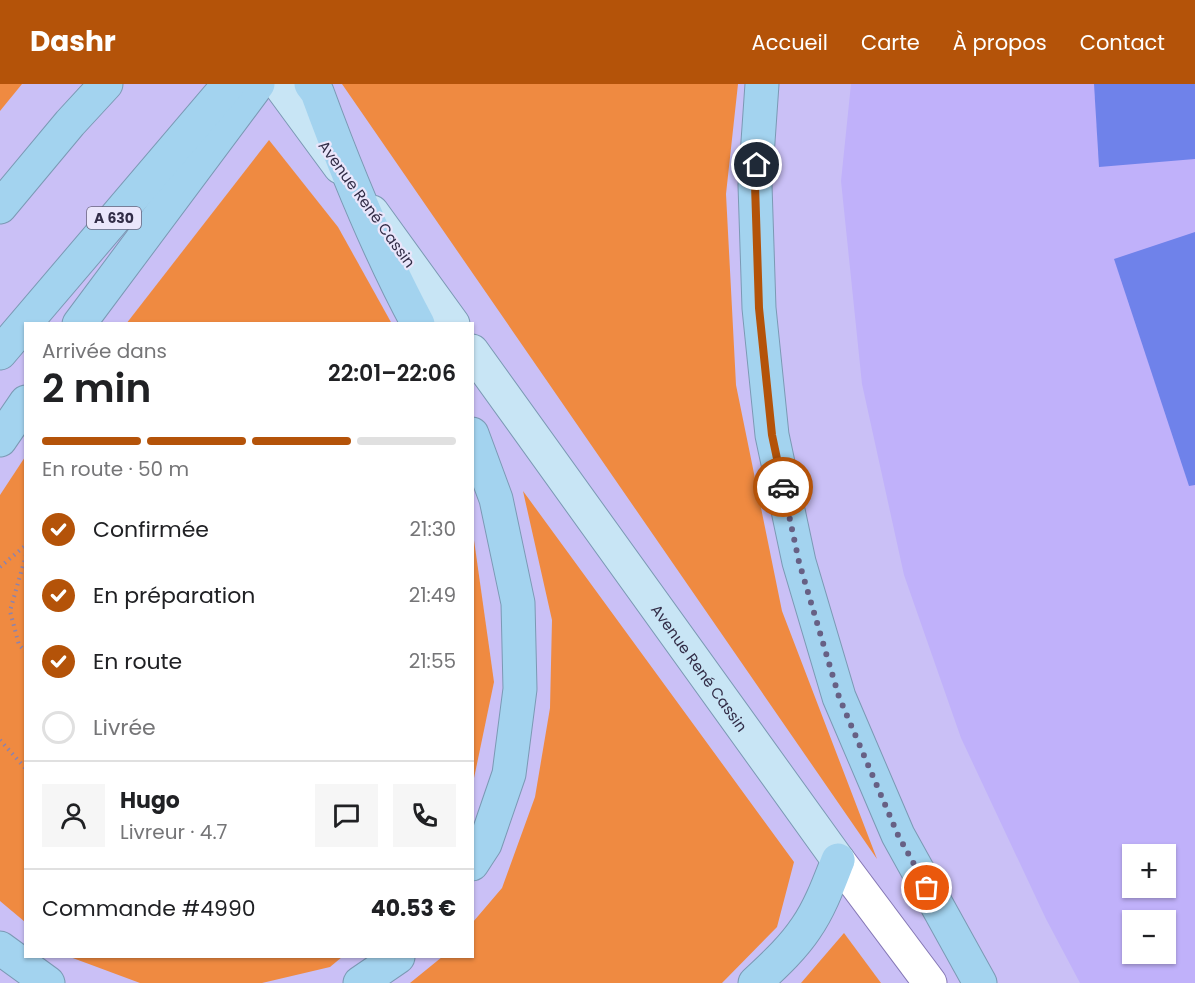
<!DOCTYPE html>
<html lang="fr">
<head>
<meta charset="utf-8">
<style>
	:root { --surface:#fff; --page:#f6f6f6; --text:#202124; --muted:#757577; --line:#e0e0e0; --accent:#b45309 }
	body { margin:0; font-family:Poppins,sans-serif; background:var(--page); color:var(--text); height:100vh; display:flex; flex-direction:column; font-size:22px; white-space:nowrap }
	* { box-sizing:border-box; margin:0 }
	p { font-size:20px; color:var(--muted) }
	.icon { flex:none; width:33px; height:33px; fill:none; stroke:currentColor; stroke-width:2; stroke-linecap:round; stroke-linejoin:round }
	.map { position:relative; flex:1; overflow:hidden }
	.panel { position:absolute; left:24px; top:238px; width:450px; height:636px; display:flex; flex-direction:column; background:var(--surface); border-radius:0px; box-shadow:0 2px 4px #0004 }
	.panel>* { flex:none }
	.controls { position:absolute; left:1122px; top:760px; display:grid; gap:12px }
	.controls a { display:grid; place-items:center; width:54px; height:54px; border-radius:0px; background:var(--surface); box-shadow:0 2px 4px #0004; font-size:30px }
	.pin { position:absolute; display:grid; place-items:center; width:51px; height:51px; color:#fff; margin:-26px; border:3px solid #fff; border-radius:50%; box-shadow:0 2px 6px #0007 }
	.courier { position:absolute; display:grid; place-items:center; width:60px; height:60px; margin:-30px; border:4px solid #b45309; border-radius:50%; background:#fff; color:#222; box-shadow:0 2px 8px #0007 }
	.overview em { font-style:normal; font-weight:600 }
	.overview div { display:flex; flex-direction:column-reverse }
	.overview { display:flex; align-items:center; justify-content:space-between; height:102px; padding:0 18px }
	h1 { font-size:39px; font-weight:600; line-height:45px }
	.bar { display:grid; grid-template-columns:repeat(4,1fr); gap:9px 6px; align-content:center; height:72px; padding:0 18px }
	.bar i { height:8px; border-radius:4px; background:var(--line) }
	.bar .active { background:var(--accent) }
	.bar p { grid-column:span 4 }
	.line { display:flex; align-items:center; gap:15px; padding:0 18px; border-top:2px solid var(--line) }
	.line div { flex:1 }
	.round { display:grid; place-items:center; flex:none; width:63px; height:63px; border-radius:0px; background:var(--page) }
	ol { padding:0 18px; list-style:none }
	li { display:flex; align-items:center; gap:18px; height:66px }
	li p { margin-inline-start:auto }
	li .icon { padding:6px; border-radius:50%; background:var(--accent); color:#fff; stroke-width:4 }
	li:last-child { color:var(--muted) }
	li i { width:33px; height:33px; border:3px solid var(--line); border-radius:50% }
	header { display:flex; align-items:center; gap:36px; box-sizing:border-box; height:84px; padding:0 30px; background:var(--accent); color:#fff }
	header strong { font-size:28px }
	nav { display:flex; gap:33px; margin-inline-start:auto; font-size:21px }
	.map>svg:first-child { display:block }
	.built { fill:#c0b1fa; fill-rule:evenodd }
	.green { fill:#ef8a41 }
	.building { fill:#6f82ea }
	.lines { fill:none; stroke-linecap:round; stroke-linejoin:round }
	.secondary-casing { stroke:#8376b4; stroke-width:35 }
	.primary-casing { stroke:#7b99b4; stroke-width:35 }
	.highway-casing { stroke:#7b99b4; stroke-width:35 }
	.path { stroke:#8b83ae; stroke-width:4; stroke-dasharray:1.5 4.5; stroke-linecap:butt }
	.secondary { stroke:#fff; stroke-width:33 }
	.primary { stroke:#c8e5f5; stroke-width:33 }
	.highway { stroke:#a3d3ef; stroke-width:33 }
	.done { stroke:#676084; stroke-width:6; stroke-dasharray:0 10.8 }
	.route { stroke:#b45309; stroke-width:8 }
	.labels { text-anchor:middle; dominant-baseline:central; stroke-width:4.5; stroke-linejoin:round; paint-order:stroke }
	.shield { fill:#eae6fb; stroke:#69647d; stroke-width:1.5 }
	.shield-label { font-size:14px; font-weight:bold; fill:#322d47 }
	.street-label { font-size:15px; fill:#322d47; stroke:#eae6fb }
</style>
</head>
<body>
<header>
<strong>Dashr</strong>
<nav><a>Accueil</a><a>Carte</a><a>À propos</a><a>Contact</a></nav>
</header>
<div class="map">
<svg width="1195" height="899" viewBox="0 0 1195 899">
	<rect width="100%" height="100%" fill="#cac0f6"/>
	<path class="built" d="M851,0h344v899h-115l-34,-64 -85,-181 -57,-163 -42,-191 -21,-203zM1132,771h34v33h-34zM1132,837h34v33h-34z"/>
	<g class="green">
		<polygon points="0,0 22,0 0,27"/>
		<polygon points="342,0 738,0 726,110 736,301 782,527 877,775"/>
		<polygon points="269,56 338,143 392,240 126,240"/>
		<polygon points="25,373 25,838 0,817 0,411"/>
		<polygon points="523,407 794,778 777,843 722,899 410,899 442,873 472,873 473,838 502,804 535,713 550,624 552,536"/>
		<polygon points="473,449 494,598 473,699"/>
		<polygon points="844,849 881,899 801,899"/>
		<polygon points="70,873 342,873 330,883 262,899 140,899"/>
	</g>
	<g class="building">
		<polygon points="1094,0 1195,0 1195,75 1099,83"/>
		<polygon points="1195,148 1195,401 1189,402 1114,175"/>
	</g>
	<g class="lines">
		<g class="secondary-casing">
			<polyline id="secondary" points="838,776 930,899"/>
		</g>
		<g class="primary-casing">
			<g id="primary">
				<polyline points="279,0 340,83"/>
				<polyline points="372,128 453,240"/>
				<path id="s1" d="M472,267l366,509"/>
			</g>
		</g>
		<g class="highway-casing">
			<g id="highway">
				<path d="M311,0l6,8c29,79 61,158 101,232"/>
				<polyline points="762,0 755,101 759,224 772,351 799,478 839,613 898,751 980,899"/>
				<polyline points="0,123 70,39 106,0"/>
				<polyline points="79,240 258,0"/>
				<polyline points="0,269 229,0"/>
				<polyline points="472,350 496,415 518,519 520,605 509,690 485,760 472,780"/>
				<polyline points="0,356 26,318"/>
				<polyline points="0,864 48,899"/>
				<polyline points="360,899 398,873"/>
				<path d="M755,899c18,-17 37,-34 51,-55 14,-20 23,-45 32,-68"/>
			</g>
		</g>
		<g class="path">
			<polyline points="26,471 10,527 19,561 26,568"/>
			<polyline points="0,483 26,461"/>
			<polyline points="0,656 26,685"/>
		</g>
		<use href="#secondary" class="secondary"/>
		<use href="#primary" class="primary"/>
		<use href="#highway" class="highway"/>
	</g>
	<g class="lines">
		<polyline class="done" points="783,403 799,478 839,613 898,751 927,804"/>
		<polyline class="route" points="757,81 755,101 759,224 772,351 783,403"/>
	</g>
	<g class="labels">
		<rect class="shield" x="87" y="123" width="54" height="22" rx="4.5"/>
		<g class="shield-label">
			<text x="114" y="134">A 630</text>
		</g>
		<g class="street-label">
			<text transform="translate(367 120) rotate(54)">Avenue René Cassin</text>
			<text stroke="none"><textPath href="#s1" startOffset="390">Avenue René Cassin</textPath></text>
		</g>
	</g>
</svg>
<div class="controls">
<a>+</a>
<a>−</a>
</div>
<div class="pin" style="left:927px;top:804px;background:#ea580c"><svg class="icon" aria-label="bag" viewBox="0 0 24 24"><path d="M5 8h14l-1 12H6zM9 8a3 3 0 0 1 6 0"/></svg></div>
<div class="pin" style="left:757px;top:81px;background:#1f2937"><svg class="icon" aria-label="home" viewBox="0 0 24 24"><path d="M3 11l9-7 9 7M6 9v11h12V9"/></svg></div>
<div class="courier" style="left:783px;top:403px"><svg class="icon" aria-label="car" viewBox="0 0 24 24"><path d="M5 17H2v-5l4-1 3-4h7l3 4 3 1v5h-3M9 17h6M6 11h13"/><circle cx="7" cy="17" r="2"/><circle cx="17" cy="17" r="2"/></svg></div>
<section class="panel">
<div class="overview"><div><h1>2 min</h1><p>Arrivée dans</p></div><em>22:01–22:06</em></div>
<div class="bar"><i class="active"></i><i class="active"></i><i class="active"></i><i></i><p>En route · 50 m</p></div>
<ol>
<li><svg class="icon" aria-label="check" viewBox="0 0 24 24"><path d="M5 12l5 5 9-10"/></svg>Confirmée<p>21:30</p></li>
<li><svg class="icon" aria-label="check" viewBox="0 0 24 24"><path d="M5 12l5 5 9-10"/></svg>En préparation<p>21:49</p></li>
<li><svg class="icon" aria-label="check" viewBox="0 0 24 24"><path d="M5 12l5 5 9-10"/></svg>En route<p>21:55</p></li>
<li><i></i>Livrée</li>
</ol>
<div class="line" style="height:108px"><a class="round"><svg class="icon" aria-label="person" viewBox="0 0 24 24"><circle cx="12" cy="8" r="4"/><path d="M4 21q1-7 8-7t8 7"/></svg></a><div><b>Hugo</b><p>Livreur · 4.7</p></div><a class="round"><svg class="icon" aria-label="chat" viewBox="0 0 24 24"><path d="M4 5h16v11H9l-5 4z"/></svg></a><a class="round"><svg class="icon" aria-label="phone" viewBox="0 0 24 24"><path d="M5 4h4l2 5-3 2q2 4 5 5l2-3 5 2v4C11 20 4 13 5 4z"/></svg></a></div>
<div class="line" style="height:78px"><div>Commande #4990</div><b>40.53 €</b></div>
</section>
</div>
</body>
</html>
